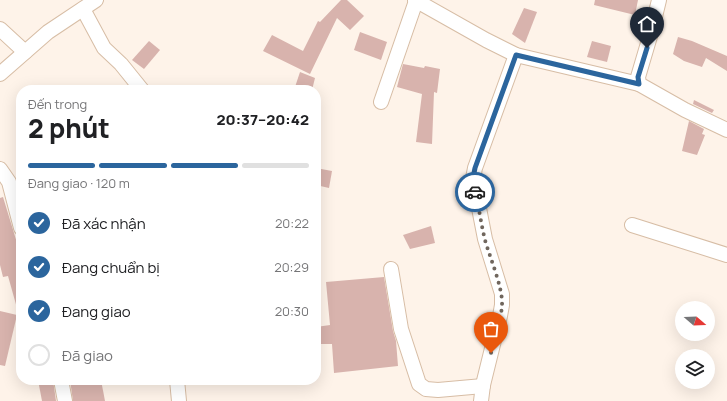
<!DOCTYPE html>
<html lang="vi">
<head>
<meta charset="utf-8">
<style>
	:root { --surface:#fff; --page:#f2f2f2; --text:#202124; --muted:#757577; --line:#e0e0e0; --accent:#2b659d }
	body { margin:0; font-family:Manrope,sans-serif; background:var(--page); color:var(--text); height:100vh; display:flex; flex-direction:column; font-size:15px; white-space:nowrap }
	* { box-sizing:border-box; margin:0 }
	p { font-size:13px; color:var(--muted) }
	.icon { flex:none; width:22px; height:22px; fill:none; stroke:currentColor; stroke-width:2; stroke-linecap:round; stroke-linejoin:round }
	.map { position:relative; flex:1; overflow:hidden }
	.drawer { position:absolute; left:16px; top:85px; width:305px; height:300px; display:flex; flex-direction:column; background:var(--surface); border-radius:16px; box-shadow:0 4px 16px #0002 }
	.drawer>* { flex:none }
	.needle { width:26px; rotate:109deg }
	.controls { position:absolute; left:675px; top:301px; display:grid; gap:8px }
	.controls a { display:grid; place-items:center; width:40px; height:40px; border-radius:50%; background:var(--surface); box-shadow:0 4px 16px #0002; font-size:20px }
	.pin { position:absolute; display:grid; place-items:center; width:34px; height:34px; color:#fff; margin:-41px -17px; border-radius:50% 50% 50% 0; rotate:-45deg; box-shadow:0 0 4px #0007 }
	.pin .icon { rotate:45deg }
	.courier { position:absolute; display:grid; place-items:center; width:40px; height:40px; margin:-20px; border:3px solid #2b659d; border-radius:50%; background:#fff; color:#222; box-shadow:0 1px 5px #0007 }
	.summary em { font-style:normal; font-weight:800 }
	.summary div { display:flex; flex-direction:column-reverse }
	.summary { display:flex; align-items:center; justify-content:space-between; height:68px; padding:0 12px }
	h1 { font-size:26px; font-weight:800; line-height:30px }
	.bar { display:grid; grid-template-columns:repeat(4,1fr); gap:6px 4px; align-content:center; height:48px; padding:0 12px }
	.bar i { height:5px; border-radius:3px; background:var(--line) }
	.bar .on { background:var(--accent) }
	.bar p { grid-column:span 4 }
	ol { padding:0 12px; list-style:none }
	li { display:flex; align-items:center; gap:12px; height:44px }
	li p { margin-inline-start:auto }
	li .icon { padding:4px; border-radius:50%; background:var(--accent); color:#fff; stroke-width:4 }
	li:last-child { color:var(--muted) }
	li i { width:22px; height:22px; border:2px solid var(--line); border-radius:50% }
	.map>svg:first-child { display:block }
	.building { fill:#d8b3ad }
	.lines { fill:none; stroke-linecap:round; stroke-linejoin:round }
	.street-casing { stroke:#d7bda5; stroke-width:16 }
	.street { stroke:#fff; stroke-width:14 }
	.done { stroke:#70665d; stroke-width:4; stroke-dasharray:0 7.2 }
	.route { stroke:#2b659d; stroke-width:5 }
</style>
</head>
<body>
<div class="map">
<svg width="727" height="401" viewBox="0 0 727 401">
	<rect width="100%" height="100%" fill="#fef3e9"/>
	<g class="building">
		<polygon points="341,0 347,0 364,16 350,30 337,18 310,74 263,51 272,35 303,51 318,21 320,22"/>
		<polygon points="595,0 638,0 635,15 594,5"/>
		<polygon points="524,8 537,12 525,43 512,34"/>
		<polygon points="360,32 387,42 381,60 354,50"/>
		<polygon points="678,37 692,41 727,56 727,71 706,58 702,67 684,61 673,54"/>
		<polygon points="149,41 160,50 144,69 132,60"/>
		<polygon points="592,41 611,46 607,62 587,57"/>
		<polygon points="403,64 424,68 425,66 440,69 437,93 434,92 432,144 416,142 422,94 397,87"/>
		<polygon points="300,72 315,78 312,90 294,90"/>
		<polygon points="694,100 714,110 712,113 693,104"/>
		<polygon points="689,121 704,129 702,134 705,135 697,155 682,151"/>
		<polygon points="316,168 332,171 329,188 316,185"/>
		<polygon points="3,197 21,256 21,307 17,308 8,276 3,277 0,265 0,198"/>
		<polygon points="431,226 435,243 410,249 403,235"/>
		<polygon points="384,277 393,331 396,341 398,366 334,373 332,344 316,344 316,327 330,325 326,282"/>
		<polygon points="0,311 17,315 5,366 0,365"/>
		<polygon points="38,380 53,380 56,401 42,401"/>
		<polygon points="70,380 101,380 105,401 73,401"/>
	</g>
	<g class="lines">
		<g class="street-casing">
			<g id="street">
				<polyline points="415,0 486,40 516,55 639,84"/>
				<polyline points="659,0 651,33 638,77 639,84 685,110 727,130"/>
				<polyline points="83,9 104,48 121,64 142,90"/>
				<polyline points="0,29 25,52"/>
				<polyline points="0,74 48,32 96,0"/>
				<polyline points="381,102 416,1"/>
				<polyline points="0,169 9,182 21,228"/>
				<polyline points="632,225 727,255"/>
				<polyline points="391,269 401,329 419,384 426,389 438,390 483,386"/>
				<polyline points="61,380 65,401"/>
				<polyline points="177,380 179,401"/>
				<polyline points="481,401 483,385 500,316 502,305 502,294 485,239 478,203 473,188 473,178 475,168 516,55"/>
			</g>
		</g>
		<use href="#street" class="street"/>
	</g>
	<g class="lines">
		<path class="done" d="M475,192c4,15 6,32 10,48 5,18 18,48 17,65 -1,16 -7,33 -11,48"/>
		<polyline class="route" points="475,192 473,178 475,168 516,55 639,84 638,77 647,48"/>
	</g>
</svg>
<div class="controls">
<a><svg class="needle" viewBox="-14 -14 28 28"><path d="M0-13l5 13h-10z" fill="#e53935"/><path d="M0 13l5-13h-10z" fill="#757577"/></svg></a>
<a><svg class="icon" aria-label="layers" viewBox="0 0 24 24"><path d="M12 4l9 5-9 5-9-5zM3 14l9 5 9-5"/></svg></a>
</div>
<div class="pin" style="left:491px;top:353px;background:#ea580c"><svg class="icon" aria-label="bag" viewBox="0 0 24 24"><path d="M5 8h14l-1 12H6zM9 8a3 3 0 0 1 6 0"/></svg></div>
<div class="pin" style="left:647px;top:48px;background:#1f2937"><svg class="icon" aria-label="home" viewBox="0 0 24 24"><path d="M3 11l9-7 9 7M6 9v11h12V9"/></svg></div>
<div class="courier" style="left:475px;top:192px"><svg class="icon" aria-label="car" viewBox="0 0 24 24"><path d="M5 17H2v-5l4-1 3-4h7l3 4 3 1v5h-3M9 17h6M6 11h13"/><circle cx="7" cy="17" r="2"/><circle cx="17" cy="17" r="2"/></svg></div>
<section class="drawer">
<div class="summary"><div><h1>2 phút</h1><p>Đến trong</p></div><em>20:37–20:42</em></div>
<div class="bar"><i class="on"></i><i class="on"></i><i class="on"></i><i></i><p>Đang giao · 120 m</p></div>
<ol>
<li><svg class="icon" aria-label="check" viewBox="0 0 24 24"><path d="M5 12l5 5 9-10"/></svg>Đã xác nhận<p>20:22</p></li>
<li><svg class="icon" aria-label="check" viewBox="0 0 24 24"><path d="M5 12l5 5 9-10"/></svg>Đang chuẩn bị<p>20:29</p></li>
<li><svg class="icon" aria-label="check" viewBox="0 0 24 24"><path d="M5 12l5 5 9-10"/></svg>Đang giao<p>20:30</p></li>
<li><i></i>Đã giao</li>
</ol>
</section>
</div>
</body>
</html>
